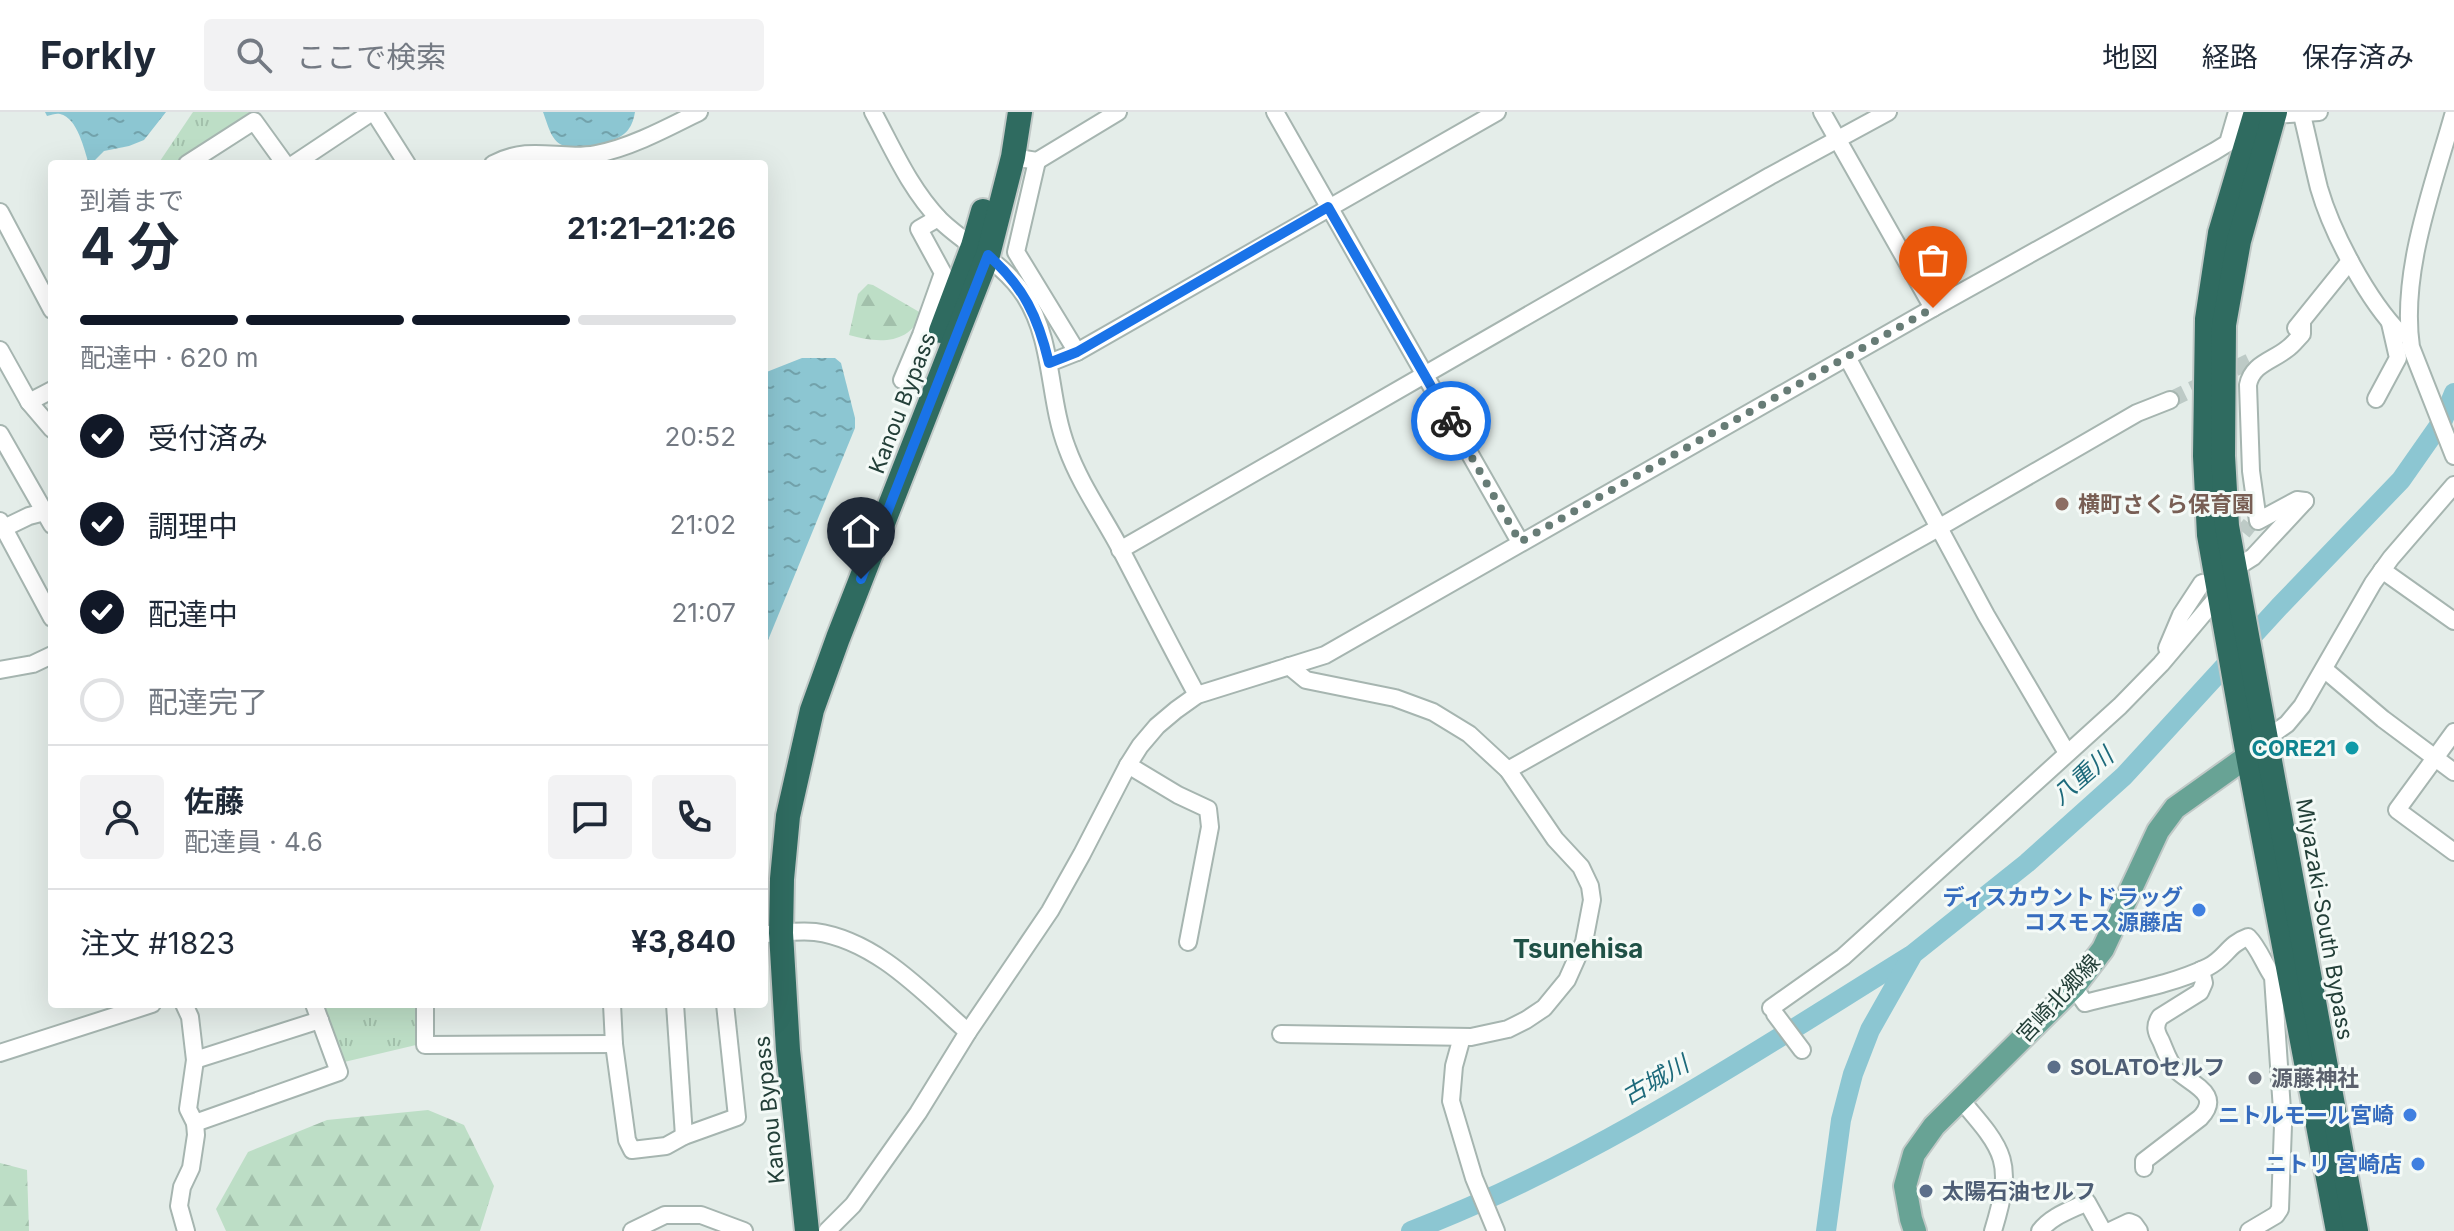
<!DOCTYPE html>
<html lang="ja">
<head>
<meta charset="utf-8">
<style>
	:root { --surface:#fff; --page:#f2f2f3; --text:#1f2937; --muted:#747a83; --line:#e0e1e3; --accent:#111827 }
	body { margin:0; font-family:Inter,"Noto Sans JP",sans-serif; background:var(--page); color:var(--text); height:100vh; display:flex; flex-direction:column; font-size:30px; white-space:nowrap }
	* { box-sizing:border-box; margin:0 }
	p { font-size:26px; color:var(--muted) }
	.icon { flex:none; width:44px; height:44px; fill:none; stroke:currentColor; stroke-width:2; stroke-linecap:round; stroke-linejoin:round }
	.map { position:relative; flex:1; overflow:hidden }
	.side { position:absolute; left:48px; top:48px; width:720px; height:848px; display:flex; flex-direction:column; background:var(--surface); border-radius:8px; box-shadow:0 8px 32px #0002 }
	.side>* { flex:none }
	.pin { position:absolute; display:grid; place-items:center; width:68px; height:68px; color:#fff; margin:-82px -34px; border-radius:50% 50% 50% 0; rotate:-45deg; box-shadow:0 0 8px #0007 }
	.pin .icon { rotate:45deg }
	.courier { position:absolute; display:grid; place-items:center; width:80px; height:80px; margin:-40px; border:6px solid #1a73e8; border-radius:50%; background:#fff; color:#222; box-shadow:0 2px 10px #0007 }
	.headline em { font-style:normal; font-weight:700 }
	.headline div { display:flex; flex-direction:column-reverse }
	.headline { display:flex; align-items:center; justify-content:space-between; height:136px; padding:0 32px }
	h1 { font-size:52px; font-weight:700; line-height:60px }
	.bar { display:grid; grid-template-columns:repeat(4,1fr); gap:12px 8px; align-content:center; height:96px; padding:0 32px }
	.bar i { height:10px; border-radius:6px; background:var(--line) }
	.bar .active { background:var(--accent) }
	.bar p { grid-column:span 4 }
	.line { display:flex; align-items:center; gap:20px; padding:0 32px; border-top:2px solid var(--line) }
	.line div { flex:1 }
	.round { display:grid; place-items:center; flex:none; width:84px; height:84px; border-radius:8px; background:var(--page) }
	ol { padding:0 32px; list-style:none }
	li { display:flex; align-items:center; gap:24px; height:88px }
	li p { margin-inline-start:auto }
	li .icon { padding:8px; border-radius:50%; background:var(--accent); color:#fff; stroke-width:4 }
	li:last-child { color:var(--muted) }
	li i { width:44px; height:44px; border:4px solid var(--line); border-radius:50% }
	header { display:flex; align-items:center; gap:48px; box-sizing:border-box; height:112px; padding:0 40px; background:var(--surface); border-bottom:2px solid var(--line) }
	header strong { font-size:38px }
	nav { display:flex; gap:44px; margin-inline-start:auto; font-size:28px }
	.search { width:560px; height:72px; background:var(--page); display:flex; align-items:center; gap:20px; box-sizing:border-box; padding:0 28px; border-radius:8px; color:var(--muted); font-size:30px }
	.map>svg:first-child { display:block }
	.grass { fill:url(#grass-tufts) }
	.forest { fill:url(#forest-firs) }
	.water { fill:url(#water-ripples) }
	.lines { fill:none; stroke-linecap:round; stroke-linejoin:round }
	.river { stroke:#8cc6d2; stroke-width:20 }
	.minor-tunnel { stroke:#bdcac6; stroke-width:16; stroke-dasharray:16 8; stroke-linecap:butt }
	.minor-casing { stroke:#a6b5b0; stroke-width:20 }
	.major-casing { stroke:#c1c9c7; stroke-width:26 }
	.highway-casing { stroke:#c1c9c7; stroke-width:28 }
	.minor { stroke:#fff; stroke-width:16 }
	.major { stroke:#68a395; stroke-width:22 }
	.highway { stroke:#2f6b60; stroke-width:24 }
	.done { stroke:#677c76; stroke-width:8; stroke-dasharray:0 14.4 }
	.route { stroke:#1a73e8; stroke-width:10 }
	.education-dot { fill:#8d6e63; stroke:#f4faf7; stroke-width:3 }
	.culture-dot { fill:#0f9aa8; stroke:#f4faf7; stroke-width:3 }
	.shop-dot { fill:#3f7fe0; stroke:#f4faf7; stroke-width:3 }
	.service-dot { fill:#5c6f8a; stroke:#f4faf7; stroke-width:3 }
	.worship-dot { fill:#6b7280; stroke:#f4faf7; stroke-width:3 }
	.labels { text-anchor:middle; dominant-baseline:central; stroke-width:6; stroke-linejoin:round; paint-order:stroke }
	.street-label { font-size:22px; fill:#233f38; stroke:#f4faf7 }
	.education-label { font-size:22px; font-weight:bold; fill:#785e54; stroke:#f4faf7; text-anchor:start }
	.culture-label { font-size:22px; font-weight:bold; fill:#0d838f; stroke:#f4faf7; text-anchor:end }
	.shop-label { font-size:22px; font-weight:bold; fill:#366cbe; stroke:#f4faf7; text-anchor:end }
	.service-label { font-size:22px; font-weight:bold; fill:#4e5e75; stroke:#f4faf7; text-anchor:start }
	.worship-label { font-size:22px; font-weight:bold; fill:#5b616d; stroke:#f4faf7; text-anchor:start }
	.water-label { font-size:24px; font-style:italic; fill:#1d6a7b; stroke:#f4faf7 }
	.quarter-label { font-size:26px; font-weight:bold; fill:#1f5146; stroke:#f4faf7 }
</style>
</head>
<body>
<header>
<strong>Forkly</strong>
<div class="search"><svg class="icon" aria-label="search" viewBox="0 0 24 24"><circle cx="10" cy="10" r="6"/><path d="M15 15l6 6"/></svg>ここで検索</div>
<nav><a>地図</a><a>経路</a><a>保存済み</a></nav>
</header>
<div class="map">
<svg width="2454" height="1119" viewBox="0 0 2454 1119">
	<defs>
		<pattern id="grass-tufts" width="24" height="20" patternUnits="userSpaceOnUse" patternTransform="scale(2)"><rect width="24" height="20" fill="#bddec6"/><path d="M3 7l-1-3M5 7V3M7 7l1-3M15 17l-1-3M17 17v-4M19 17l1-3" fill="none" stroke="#a2c0ab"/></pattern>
		<pattern id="forest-firs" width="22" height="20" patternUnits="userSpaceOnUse" patternTransform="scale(2)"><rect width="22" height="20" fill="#bddec6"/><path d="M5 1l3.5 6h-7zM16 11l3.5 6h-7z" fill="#a2c0ab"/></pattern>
		<pattern id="water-ripples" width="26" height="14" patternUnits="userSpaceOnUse" patternTransform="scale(2)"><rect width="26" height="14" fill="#8cc6d2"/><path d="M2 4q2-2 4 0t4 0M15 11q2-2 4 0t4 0" fill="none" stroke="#72a2ab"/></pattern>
	</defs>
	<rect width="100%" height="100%" fill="#e4ede9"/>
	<g class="grass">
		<polygon points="193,0 250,0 176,52 158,52"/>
		<polygon points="321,892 418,892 416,933 340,951"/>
	</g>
	<g class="forest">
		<path d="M868,172l5,1 48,28c-11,33 -45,30 -72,22l9,-41z"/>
		<polygon points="428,998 464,1013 494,1074 480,1119 226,1119 216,1097 248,1040 327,1008"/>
		<polygon points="0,1051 27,1058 29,1119 0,1119"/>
	</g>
	<g class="water">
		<path d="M45,0h121l-22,28 -15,6 -25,5 -13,13h-2c-5,-14 -11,-46 -29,-50 -4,-1 -8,1 -13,2z"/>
		<path d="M543,0h92c-1,6 -3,13 -7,18 -9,13 -52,22 -66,15 -11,-4 -15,-23 -19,-33z"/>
		<polygon points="802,246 835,246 841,251 855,306 855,316 764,538 764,261"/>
	</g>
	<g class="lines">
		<g class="river">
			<path d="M1411,1119c178,-68 338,-175 499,-275"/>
			<polyline points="1826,1119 1841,1008 1853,962 1870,918 1913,842 2027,751 2124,664 2279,495 2401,368 2443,308 2454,281"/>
		</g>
		<g class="minor-tunnel">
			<polyline points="2170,288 2250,249"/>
			<polyline points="2228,439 2250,412"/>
		</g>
		<g class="minor-casing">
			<g id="minor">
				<polyline points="374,0 407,52"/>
				<path d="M873,0c20,37 37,77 67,108 28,27 63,42 85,76 29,46 23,103 42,152 13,36 36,68 54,102 25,48 50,97 76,145"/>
				<polyline points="1275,0 1520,430"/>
				<polyline points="1822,0 1933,196"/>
				<polyline points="2268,0 2274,3 2319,0"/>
				<path d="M2454,0c-20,72 -54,159 -43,235l43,109"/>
				<path d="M2302,3c6,24 11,49 17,73 13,45 49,113 82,146l8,-2"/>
				<polyline points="1013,45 1037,49 1118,0"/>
				<polyline points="1037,49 1016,140 1077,240"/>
				<polyline points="187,52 254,9 285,52"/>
				<polyline points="294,52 372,0"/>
				<path d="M493,52c38,-20 67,-3 103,-10 34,-6 73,-27 103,-42"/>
				<polyline points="0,100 52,198"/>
				<path d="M2302,210v12c-5,5 -9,11 -15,15 -15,12 -35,15 -39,36l3,86 7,50 39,-21 8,1"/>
				<polyline points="2296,216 2350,149"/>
				<polyline points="0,238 29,290 52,317"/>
				<polyline points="1847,245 1986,503 2067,641"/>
				<polyline points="1049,251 1077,240 1497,0"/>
				<polyline points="902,268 921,223 943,161 919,117 938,106"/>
				<polyline points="2376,287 2398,246 2390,211"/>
				<polyline points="29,290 52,278"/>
				<polyline points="0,322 52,413"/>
				<polyline points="0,409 52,506"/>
				<polyline points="0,418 29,404 52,398"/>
				<polyline points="1120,438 1770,64 1888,0"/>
				<polyline points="2234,457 2253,445 2305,389"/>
				<polyline points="2382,458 2454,509"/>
				<polyline points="2167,536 2181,503 2202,471"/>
				<polyline points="2324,557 2383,607 2454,660"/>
				<polyline points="0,558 33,552 52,543"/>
				<polyline points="2454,620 2397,698 2454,740"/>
				<polyline points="2266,627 2287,612 2302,594 2373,471 2391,446 2454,373"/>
				<polyline points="1128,653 1178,683 1208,697 1210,715 1188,830"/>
				<polyline points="1508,658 1940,415 2137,301 2170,288"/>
				<path d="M766,822c16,-1 33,-4 49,-2 61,8 109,61 153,100"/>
				<path d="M2074,875l11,16c41,-11 86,-18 123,-36 18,-9 20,-23 40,-30 11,11 16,27 25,40l10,148 -3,84 -4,6 -27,16"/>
				<polyline points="184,892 190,905 195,948 188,997 195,1011 196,1023 191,1056 182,1075 179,1094 186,1119"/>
				<polyline points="425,892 425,933 614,932"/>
				<polyline points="612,892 614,932 627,1028 632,1038 666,1034 684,1024 737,1005 725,892"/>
				<polyline points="675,892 684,1024"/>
				<polyline points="1771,896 1843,845 2120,594 2161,552 2220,482"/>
				<polyline points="1775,902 1802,938"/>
				<polyline points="1281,922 1471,925 1508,917 1526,908 1544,896 1567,868 1584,830 1592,788 1590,774 1581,755 1555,727 1508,658 1469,622 1433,600 1395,586 1306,568 1289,554"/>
				<polyline points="1462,925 1454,954 1451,989 1474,1066 1496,1119"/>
				<polyline points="0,941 152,892"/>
				<polyline points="195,948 320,908"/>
				<path d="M1960,987c46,53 54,63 33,132"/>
				<polyline points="195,1011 339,960 314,892"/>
				<path d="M2144,1056v-7l56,-43c23,-24 -8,-33 -24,-48 -7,-7 -11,-20 -15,-29 -5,-9 -7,-15 -1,-24l40,-25 4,-9 -3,-13"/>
				<polyline points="632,1119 665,1103 701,1103 744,1119"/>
				<polyline points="827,1119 853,1093 918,1001 968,920 1050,799 1082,742 1128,653 1140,634 1157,614 1176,598 1197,583 1325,543 1933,196 2215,39 2228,31 2237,0"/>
				<path d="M2040,1119c11,-15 31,-21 47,-29l16,29"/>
				<polyline points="2110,1119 2129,1110 2134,1112 2139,1119"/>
			</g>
		</g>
		<g class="major-casing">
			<polyline id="major" points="1915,1119 1911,1107 1905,1074 1914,1042 1934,1014 2074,875 2103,837 2158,719 2175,696 2248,644 2259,633"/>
		</g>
		<g class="highway-casing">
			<g id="highway">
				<polyline points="2256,0 2220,121 2207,207 2205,344 2209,423 2248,644 2338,1119"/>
				<polyline points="2275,0 2239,129 2224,213 2223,344 2227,414 2356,1119"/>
				<polyline points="941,219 973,134 983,99"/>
				<polyline points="807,1119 788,938 781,821 782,767 788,704 812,598 838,526 988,143 1013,45 1020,0"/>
			</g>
		</g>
		<use href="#minor" class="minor"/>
		<use href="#major" class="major"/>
		<use href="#highway" class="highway"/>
	</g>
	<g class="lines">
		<polyline class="done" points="1451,309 1520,430 1933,196"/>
		<path class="route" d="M861,467l127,-324c36,32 50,62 61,108l28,-11 251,-145 123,214"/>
	</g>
	<circle class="education-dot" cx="2062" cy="392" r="8"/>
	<circle class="culture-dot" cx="2352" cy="636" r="8"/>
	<g class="shop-dot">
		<circle cx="2199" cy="798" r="8"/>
		<circle cx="2410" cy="1003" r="8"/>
		<circle cx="2418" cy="1052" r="8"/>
	</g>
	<g class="service-dot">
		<circle cx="2054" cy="955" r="8"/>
		<circle cx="1926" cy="1079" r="8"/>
	</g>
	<circle class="worship-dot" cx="2255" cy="966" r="8"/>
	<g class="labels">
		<g class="street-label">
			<text transform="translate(902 291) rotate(-69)">Kanou Bypass</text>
			<text transform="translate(2325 807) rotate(80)">Miyazaki-South Bypass</text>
			<text transform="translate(2058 886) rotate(-47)">宮崎北郷線</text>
			<text transform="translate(769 998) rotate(-96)">Kanou Bypass</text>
		</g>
		<g class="education-label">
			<text x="2078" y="392">横町さくら保育園</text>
		</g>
		<g class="culture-label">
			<text x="2336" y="636">CORE21</text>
		</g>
		<g class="shop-label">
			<text x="2183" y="785">ディスカウントドラッグ<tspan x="2183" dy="25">コスモス 源藤店</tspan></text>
			<text x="2394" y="1003">ニトルモール宮崎</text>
			<text x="2402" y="1052">ニトリ 宮崎店</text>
		</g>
		<g class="service-label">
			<text x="2070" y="955">SOLATOセルフ</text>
			<text x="1942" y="1079">太陽石油セルフ</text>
		</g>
		<g class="worship-label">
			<text x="2271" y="966">源藤神社</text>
		</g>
		<g class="water-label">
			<text transform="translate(2082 664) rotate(-41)">八重川</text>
			<text transform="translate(1655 968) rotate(-30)">古城川</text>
		</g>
		<g class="quarter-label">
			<text x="1578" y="836">Tsunehisa</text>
		</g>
	</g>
</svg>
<div class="pin" style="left:1933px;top:196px;background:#ea580c"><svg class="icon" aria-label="bag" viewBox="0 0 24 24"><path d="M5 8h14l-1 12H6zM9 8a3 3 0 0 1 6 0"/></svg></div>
<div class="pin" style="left:861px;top:467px;background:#1f2937"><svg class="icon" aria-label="home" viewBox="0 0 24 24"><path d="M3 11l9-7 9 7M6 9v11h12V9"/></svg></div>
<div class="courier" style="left:1451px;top:309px"><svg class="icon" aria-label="bike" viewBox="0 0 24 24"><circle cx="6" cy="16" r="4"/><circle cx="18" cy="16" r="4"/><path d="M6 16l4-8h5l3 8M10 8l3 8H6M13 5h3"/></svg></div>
<section class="side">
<div class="headline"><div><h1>4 分</h1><p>到着まで</p></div><em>21:21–21:26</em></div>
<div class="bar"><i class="active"></i><i class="active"></i><i class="active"></i><i></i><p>配達中 · 620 m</p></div>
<ol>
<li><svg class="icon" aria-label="check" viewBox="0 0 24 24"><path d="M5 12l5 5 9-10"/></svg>受付済み<p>20:52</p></li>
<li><svg class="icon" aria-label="check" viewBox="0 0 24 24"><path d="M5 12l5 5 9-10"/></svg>調理中<p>21:02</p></li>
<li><svg class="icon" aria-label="check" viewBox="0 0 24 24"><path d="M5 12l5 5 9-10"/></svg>配達中<p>21:07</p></li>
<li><i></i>配達完了</li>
</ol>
<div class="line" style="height:144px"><a class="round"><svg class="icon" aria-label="person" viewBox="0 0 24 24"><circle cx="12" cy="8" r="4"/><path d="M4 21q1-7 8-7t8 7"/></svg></a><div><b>佐藤</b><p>配達員 · 4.6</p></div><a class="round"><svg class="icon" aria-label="chat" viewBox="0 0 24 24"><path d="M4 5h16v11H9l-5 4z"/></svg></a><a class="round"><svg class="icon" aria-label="phone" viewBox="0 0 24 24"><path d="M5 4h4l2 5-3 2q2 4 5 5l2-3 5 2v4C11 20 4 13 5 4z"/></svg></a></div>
<div class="line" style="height:104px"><div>注文 #1823</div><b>¥3,840</b></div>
</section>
</div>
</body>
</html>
